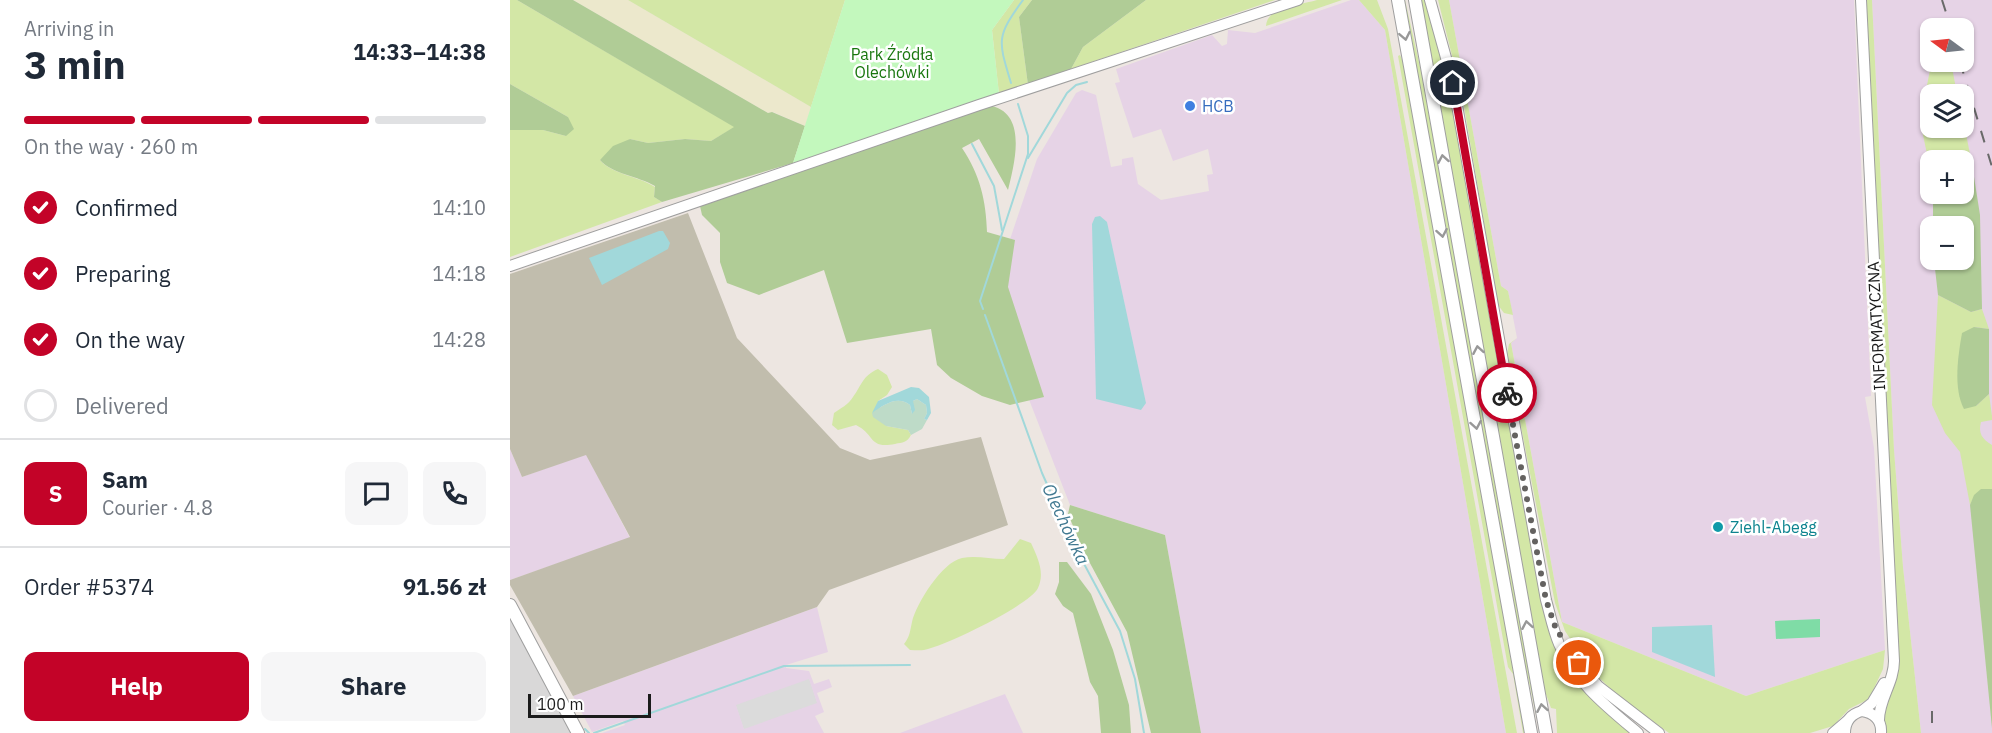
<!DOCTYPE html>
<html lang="en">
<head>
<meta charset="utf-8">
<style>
	:root { --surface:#fff; --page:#f6f6f7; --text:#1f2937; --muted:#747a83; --line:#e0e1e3; --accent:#c30328 }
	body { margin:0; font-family:"IBM Plex Sans",sans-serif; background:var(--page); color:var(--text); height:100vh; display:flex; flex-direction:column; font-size:22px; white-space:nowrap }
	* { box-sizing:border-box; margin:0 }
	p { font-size:20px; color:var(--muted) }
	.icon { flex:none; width:33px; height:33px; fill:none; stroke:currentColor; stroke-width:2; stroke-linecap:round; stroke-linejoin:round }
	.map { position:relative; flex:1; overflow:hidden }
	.sheet { display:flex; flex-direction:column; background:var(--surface); width:510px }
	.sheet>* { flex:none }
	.needle { width:39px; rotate:285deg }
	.controls { position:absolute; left:1410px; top:18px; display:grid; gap:12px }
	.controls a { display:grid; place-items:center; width:54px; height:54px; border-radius:12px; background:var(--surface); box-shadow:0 2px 4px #0004; font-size:30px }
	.scale { position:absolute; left:18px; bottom:15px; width:123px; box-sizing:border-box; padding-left:6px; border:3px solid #1b1b1b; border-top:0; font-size:16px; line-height:21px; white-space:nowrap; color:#1b1b1b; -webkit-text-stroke:4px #fff; paint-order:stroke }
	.pin { position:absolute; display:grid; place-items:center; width:51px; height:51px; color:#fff; margin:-26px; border:3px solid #fff; border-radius:50%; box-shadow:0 2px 6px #0007 }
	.courier { position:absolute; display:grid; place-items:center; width:60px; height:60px; margin:-30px; border:4px solid #c30328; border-radius:50%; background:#fff; color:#222; box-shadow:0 2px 8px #0007 }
	.summary em { font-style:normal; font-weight:700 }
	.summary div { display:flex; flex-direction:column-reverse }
	.summary { display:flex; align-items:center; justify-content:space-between; height:102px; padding:0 24px }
	h1 { font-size:39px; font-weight:700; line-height:45px }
	.bar { display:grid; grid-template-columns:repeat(4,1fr); gap:9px 6px; align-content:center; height:72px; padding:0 24px }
	.bar i { height:8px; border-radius:4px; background:var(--line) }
	.bar .active { background:var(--accent) }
	.bar p { grid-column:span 4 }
	.line { display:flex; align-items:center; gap:15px; padding:0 24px; border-top:2px solid var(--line) }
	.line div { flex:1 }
	.round { display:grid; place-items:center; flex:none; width:63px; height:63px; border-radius:12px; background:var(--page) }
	ol { padding:0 24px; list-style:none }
	li { display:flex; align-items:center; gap:18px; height:66px }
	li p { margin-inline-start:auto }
	li .icon { padding:6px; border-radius:50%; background:var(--accent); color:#fff; stroke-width:4 }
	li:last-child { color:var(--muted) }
	li i { width:33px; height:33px; border:3px solid var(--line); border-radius:50% }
	.cta { display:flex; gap:12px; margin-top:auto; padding:12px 24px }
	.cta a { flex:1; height:69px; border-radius:12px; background:var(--accent); color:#fff; font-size:24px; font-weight:700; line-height:69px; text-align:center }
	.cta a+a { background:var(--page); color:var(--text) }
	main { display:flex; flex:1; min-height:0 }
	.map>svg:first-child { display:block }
	.residential { fill:#d9d8d8 }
	.industrial { fill:#e6d3e6; fill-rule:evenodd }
	.construction { fill:#c1bdad }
	.farmland { fill:#ece8cc }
	.grass { fill:#d3e7a6 }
	.forest { fill:#b0cc96 }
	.wetland { fill:#bedbc8 }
	.park { fill:#c3f8bd }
	.pitch { fill:#7fdca6 }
	.parking { fill:#dbdbdb }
	.water { fill:#a1d8da }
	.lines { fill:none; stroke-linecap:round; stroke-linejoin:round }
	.stream { stroke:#a1d8da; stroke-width:2 }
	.minor-casing { stroke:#9f9f9f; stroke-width:12 }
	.tertiary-casing { stroke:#9f9f9f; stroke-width:14 }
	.minor { stroke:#fff; stroke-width:10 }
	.tertiary { stroke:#fff; stroke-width:12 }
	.rail { stroke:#696969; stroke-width:2; stroke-dasharray:12 12; stroke-linecap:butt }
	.oneway { stroke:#989898 }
	.done { stroke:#646260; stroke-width:6; stroke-dasharray:0 10.8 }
	.route { stroke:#c30328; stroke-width:8 }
	.shop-dot { fill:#3f7fe0; stroke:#fff; stroke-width:2 }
	.culture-dot { fill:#0f9aa8; stroke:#fff; stroke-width:2 }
	.labels { text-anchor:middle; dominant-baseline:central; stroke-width:5; stroke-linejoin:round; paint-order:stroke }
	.park-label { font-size:16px; fill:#18760d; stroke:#fff }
	.shop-label { font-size:16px; fill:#366cbe; stroke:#fff; text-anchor:start }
	.street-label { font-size:16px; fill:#1b1b1b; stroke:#fff }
	.culture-label { font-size:16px; fill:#0d838f; stroke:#fff; text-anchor:start }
	.water-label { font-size:18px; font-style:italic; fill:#417991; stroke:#fff }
</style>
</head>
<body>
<main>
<section class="sheet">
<div class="summary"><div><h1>3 min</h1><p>Arriving in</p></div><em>14:33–14:38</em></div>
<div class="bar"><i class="active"></i><i class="active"></i><i class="active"></i><i></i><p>On the way · 260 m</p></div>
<ol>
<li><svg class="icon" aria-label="check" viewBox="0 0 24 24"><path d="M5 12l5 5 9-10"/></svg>Confirmed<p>14:10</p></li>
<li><svg class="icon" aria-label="check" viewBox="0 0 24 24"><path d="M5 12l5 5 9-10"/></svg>Preparing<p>14:18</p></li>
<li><svg class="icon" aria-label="check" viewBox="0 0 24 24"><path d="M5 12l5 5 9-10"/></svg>On the way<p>14:28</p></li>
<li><i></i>Delivered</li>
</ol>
<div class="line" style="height:108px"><b class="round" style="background:var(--accent);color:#fff">S</b><div><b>Sam</b><p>Courier · 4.8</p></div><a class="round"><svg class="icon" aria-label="chat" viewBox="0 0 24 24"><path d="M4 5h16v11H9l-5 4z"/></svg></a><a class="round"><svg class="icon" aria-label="phone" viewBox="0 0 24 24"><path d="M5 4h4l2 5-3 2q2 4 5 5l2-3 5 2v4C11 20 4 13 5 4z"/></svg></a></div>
<div class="line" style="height:78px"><div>Order #5374</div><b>91.56 zł</b></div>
<div class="cta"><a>Help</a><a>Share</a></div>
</section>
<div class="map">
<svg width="1482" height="733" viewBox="0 0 1482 733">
	<rect width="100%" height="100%" fill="#ede6e1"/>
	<polygon class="residential" points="0,619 61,733 0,733"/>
	<g class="industrial">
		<polygon points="841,0 849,0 875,30 996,733 691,733 655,535 560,505 480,299 527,159 566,93 572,90 586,95 601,167 612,165 612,159 623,157 628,184 651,200 699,191 697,175 703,174 698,149 663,161 651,129 623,138 605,83 610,82 606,69 702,35 712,46 717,44 718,30 745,33"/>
		<polygon points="939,0 1344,0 1361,396 1355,397 1364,448 1375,650 1236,696 1052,622 1001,343 1007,338 998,291 991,286"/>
		<path d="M1362,0h120v733h-71l-18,-166 -9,-117zM1420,28h34v34h-34zM1420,94h34v34h-34zM1420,160h34v34h-34zM1420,226h34v34h-34z"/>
		<polygon points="0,449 12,477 76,454 120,538 0,580"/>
		<polygon points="307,607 318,652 276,665 276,668 299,671 304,684 319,679 322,687 307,693 314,712 305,716 314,733 92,733 115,725 113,721 82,732 63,696"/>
		<polygon points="495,694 513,733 390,733"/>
	</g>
	<polygon class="construction" points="178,213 227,338 330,448 360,460 471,437 498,525 319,590 307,607 63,696 0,585 0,580 120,537 76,455 12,477 0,449 0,274"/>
	<polygon class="farmland" points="63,0 118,0 301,107 295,126 263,112 258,113"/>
	<g class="grass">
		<path d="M0,0h7l218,127 -24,14 -26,-2 -37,4 -18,-4 -30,21c11,14 38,16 55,27l-1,10 8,5 -152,55v-127h33l23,6 2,-19 -58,-33z"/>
		<polygon points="118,0 335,0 301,107"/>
		<polygon points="504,0 522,0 509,17 518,85 489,94 482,30"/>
		<polygon points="636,0 765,0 561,69 573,47"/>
		<path d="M807,0h25l-76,26c1,-20 35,-21 51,-26z"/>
		<polygon points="849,0 867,0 878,29 1007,733 996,733 875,30"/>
		<polygon points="893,0 895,0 921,115 1032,733 1030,733 1010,641"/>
		<polygon points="910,0 916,0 937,78 1032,606 1045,643 1122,733 1047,733 1046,709 1041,708 1033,686"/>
		<polygon points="928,0 939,0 991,286 998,291 1003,315 994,313 988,305 952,95"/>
		<polygon points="1355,0 1362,0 1384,450 1393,567 1411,733 1375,733 1372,717 1381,690"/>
		<polygon points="890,55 896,68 1016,733 1013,733 1003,674 998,667 888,56"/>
		<polygon points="1424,62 1441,62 1447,94 1420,94 1420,128 1454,128 1454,124 1462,164 1454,168 1454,160 1420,160 1420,168 1410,121 1420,70"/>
		<path d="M1428,295l33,17 11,-3 7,20 -15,-2 2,79 13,-12 3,22v4l-11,2c-3,11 1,17 11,23v44c-13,-1 -17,5 -22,16l-10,-53 -15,-19 -13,-28z"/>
		<polygon points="1007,338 1001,343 1052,622 1236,696 1375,650 1373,669 1359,699 1339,709 1323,726 1300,733 1159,733 1107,695 1081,670 1055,631 1045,603 997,354 999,344"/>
		<path d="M368,369l9,6 5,12 -5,8 -9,6 8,25 22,4 3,5c-4,8 -8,7 -16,9 -27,5 -19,-9 -39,-19l-18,5 -6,-5 2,-12c7,-5 14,-8 19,-16 9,-12 9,-21 25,-28z"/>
		<path d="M510,539l11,4c7,15 14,30 7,45 -8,17 -90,56 -110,61 -5,2 -12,1 -18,1l-6,-6c6,-8 6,-13 8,-22 4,-18 30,-60 50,-64 14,-3 27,1 42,1z"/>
	</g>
	<g class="forest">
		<path d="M7,0h56l195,113 4,-1 33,14 -12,37 -131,39 -8,-5 1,-11c-17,-10 -43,-12 -55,-26l13,-14 17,-7 18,4 37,-4 26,2 23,-14z"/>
		<polygon points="522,0 636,0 573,47 561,69 518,85 509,17"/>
		<polygon points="0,84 58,117 64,129 56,136 33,130 0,130"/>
		<path d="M482,106c36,9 22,59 16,84l-29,-51 -17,9c18,27 24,52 25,84l28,8 -7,47 36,110 -34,8 -28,-9 -31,-18 -14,-13 -6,-36 -84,14 -23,-73 -65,25 -32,-12 -7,-21v-29l-18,-18 -2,-9z"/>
		<polygon points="1462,164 1470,215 1472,309 1461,312 1428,295 1424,260 1454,260 1454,226 1423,226 1423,195 1454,194 1454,168"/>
		<path d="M1464,327l15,2v65l-13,12 -12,3c-11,-21 -6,-53 -2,-76z"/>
		<polygon points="1471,489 1482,489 1482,728 1460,505 1464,495"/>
		<polygon points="560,505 655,535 691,733 641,733 617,632 574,552 558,514"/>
		<polygon points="549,562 557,562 581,594 603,650 619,705 621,733 591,733 588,696 580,682 563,613 553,606 545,594 549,582"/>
	</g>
	<path class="wetland" d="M407,399l9,6 1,8 -3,6 3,1 -5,9 -11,6 -3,-5 -22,-4 -13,-9 -1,-4c12,-8 25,-18 38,-8l2,9 1,-13z"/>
	<polygon class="park" points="335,0 504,0 482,30 489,94 283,163"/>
	<polygon class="pitch" points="1310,619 1310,637 1266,639 1265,621"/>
	<polygon class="parking" points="299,679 307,703 234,729 226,705"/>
	<g class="water">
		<polygon points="590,216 597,222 636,403 631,410 586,399 582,224 585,217"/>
		<polygon points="149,231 153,231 160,243 158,249 92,285 79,258"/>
		<path d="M401,387l8,1 10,9 2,16 -4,7 -3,-1 3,-6 -1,-8 -9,-6 -4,2 2,9 -3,4 -2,-9c-13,-10 -26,0 -38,8l6,-12z"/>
		<polygon points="1202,625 1205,677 1142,652 1142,627"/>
	</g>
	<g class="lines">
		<g class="stream">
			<path d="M501,83c-13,-43 -15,-46 12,-83"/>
			<polyline points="462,144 484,186 492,230"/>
			<polyline points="518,158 557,93 566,85 577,82"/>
			<polyline points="473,309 470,301 518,154 518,136 508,104"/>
			<polyline points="475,315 532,473 565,547 610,631 625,679 634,733"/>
			<polyline points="75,729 79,733"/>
			<polyline points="84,733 274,666 400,665"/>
		</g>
		<g class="minor-casing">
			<g id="minor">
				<path d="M920,0l23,83 93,517c4,14 7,30 13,44 16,38 48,63 79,89"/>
				<path d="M1351,0l33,661c0,22 -15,38 -15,59"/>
				<polyline points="0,266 469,105 788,0"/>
				<polyline points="1061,653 1088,686 1149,733"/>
				<polyline points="1352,711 1362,703 1374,683"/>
				<polyline points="1323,733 1337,721"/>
				<path d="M1335,733c0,-12 6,-19 17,-22 12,2 20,9 19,22"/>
			</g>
		</g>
		<g class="tertiary-casing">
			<g id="tertiary">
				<polyline points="888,0 1021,733"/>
				<polyline points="905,0 1036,733"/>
				<polyline points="0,605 68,733"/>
			</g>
		</g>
		<use href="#minor" class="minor"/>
		<use href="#tertiary" class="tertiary"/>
		<g class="rail">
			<polyline points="1432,0 1441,28"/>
			<polyline points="1450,62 1482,167"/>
			<polyline points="1422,711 1422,733"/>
		</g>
	</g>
	<defs><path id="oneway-chevron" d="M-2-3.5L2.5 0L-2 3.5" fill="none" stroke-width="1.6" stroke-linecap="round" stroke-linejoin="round" transform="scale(1.5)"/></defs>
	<g class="oneway">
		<use href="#oneway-chevron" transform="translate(895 36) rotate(79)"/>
		<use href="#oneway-chevron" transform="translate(933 159) rotate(-100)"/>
		<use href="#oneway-chevron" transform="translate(932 233) rotate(80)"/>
		<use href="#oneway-chevron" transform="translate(968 350) rotate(-100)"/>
		<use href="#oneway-chevron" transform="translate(966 425) rotate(80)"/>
		<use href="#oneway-chevron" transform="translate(1017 625) rotate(-100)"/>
		<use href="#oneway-chevron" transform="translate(1032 708) rotate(-100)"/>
	</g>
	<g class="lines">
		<polyline class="done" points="997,393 1036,600 1046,629 1069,663"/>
		<polyline class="route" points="943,83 997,393"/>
	</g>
	<circle class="shop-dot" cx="680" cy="106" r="6"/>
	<circle class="culture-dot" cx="1208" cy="527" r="6"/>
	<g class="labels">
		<g class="park-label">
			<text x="382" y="54">Park Źródła<tspan x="382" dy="18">Olechówki</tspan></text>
		</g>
		<g class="shop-label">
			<text x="692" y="106">HCB</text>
		</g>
		<g class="street-label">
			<text transform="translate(1366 326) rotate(-93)">INFORMATYCZNA</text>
		</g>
		<g class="culture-label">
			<text x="1220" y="527">Ziehl-Abegg</text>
		</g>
		<g class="water-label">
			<text transform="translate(556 524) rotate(65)">Olechówka</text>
		</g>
	</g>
</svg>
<div class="controls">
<a><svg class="needle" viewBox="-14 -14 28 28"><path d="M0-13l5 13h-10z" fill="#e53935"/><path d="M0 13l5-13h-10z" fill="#747a83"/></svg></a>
<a><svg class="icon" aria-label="layers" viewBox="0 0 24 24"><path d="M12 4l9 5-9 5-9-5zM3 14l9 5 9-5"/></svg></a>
<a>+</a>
<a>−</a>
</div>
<div class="scale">100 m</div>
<div class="pin" style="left:1069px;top:663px;background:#ea580c"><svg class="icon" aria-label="bag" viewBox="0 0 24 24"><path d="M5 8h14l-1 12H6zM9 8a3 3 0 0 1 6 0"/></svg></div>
<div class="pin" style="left:943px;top:83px;background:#1f2937"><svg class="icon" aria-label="home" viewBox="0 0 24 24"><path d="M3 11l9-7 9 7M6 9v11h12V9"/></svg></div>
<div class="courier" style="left:997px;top:393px"><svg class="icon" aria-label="bike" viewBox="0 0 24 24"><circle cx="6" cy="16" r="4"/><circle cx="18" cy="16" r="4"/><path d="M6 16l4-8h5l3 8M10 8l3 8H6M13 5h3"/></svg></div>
</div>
</main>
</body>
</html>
